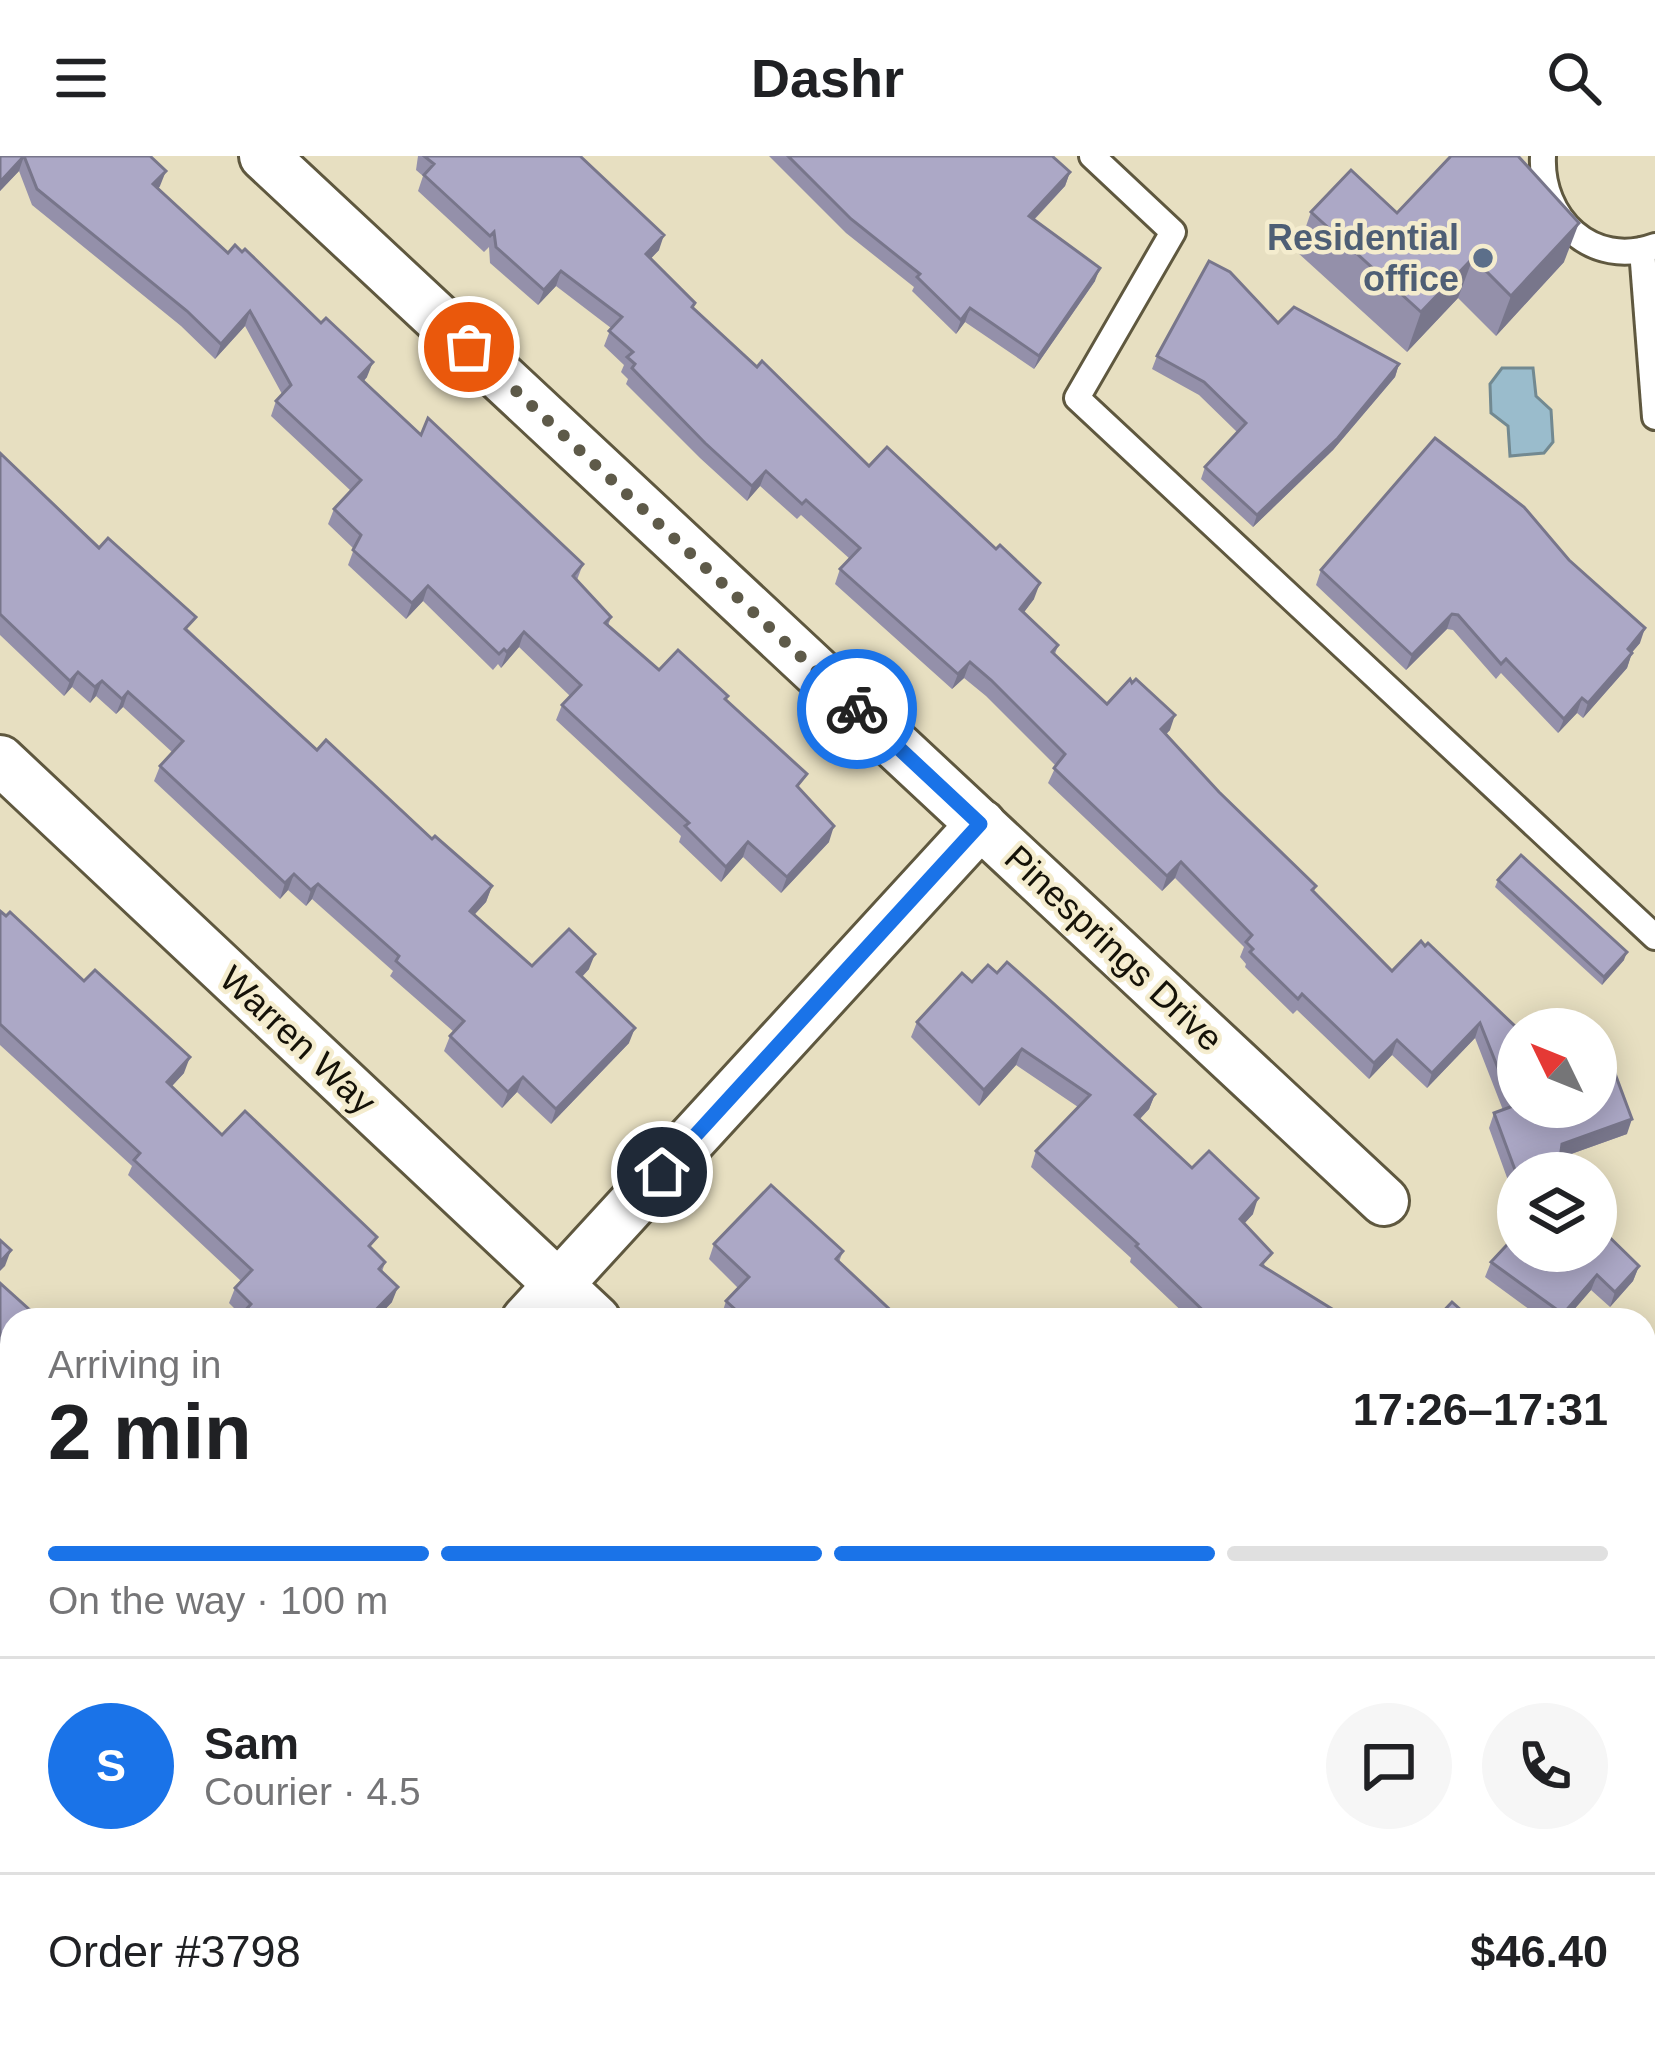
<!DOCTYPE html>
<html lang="en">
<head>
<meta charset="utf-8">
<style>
	:root { --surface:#fff; --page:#f6f6f6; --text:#202124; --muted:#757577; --line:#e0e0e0; --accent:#1a73e8 }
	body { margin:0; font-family:Helvetica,sans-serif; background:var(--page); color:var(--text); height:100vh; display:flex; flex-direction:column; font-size:45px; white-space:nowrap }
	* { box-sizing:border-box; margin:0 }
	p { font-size:39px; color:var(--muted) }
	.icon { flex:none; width:66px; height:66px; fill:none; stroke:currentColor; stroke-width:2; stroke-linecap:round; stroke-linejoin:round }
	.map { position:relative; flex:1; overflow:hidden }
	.sheet { position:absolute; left:0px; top:1152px; width:1656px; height:747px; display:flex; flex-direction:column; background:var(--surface); border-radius:36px 36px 0 0; box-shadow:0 6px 30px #0003 }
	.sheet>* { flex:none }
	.needle { width:78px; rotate:313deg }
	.controls { position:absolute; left:1497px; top:852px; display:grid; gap:24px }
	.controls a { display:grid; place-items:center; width:120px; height:120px; border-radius:50%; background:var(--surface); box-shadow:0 6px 30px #0003; font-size:60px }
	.pin { position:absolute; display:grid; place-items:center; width:102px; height:102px; color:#fff; margin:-51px; border:6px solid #fff; border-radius:50%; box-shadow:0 3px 12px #0007 }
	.courier { position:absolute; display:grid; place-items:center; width:120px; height:120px; margin:-60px; border:9px solid #1a73e8; border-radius:50%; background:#fff; color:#222; box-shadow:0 3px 15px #0007 }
	.head em { font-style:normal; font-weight:700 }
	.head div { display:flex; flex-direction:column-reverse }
	.head { display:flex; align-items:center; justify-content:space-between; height:204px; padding:0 48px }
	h1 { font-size:78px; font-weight:700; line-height:90px }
	.bar { display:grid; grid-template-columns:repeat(4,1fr); gap:18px 12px; align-content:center; height:144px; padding:0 48px }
	.bar i { height:15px; border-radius:9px; background:var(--line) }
	.bar .selected { background:var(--accent) }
	.bar p { grid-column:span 4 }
	.line { display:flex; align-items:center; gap:30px; padding:0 48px; border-top:3px solid var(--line) }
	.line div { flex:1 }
	.round { display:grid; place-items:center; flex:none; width:126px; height:126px; border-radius:63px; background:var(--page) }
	header { display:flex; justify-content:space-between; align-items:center; height:156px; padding:0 48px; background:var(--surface); font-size:54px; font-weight:700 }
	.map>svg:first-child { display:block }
	.water { fill:#9abccc; stroke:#728991; stroke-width:3 }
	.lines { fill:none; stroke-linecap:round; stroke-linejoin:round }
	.service-casing { stroke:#5f583f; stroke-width:30 }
	.minor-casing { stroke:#5f583f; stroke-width:54 }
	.primary-casing { stroke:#a96a7d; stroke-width:72 }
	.service { stroke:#fff; stroke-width:24 }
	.minor { stroke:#fff; stroke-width:48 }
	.primary { stroke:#fbc2d7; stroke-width:66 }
	.wall { fill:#9490aa }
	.shaded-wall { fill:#78768b }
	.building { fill:#aca8c6; stroke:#78768b; stroke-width:3 }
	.done { stroke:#5e5a49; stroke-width:12; stroke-dasharray:0 21.6 }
	.route { stroke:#1a73e8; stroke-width:15 }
	.service-dot { fill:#5c6f8a; stroke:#f4ecce; stroke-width:4.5 }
	.labels { text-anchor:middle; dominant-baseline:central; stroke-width:9; stroke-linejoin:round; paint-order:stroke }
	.service-label { font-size:36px; font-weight:bold; fill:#4e5e75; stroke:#f4ecce; text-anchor:end }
	.street-label { font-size:36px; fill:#151208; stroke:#f4ecce }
</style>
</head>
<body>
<header><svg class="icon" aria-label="menu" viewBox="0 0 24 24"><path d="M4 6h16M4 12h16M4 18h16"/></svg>Dashr<svg class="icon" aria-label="search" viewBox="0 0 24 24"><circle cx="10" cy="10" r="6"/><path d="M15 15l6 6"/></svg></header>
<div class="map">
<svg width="1655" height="1898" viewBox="0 0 1655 1898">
	<rect width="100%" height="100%" fill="#e7dfc1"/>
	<polygon class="water" points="1502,212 1533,212 1536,240 1551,254 1553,286 1544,297 1510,300 1508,270 1491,257 1490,228"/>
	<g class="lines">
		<g class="service-casing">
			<g id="service">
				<polyline points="1092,0 1173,76 1077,242 1655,781"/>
				<path d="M1543,0c-3,62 49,113 112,90"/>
				<polyline points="1642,94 1655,261"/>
				<polyline points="1448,1887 1459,1898"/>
			</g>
		</g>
		<g class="minor-casing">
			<g id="minor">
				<polyline points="264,0 1384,1045"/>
				<polyline points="0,604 596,1164"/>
				<polyline points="526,1164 981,668"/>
				<polyline points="0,1412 12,1423"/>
				<polyline points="0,1736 12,1723"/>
				<polyline points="624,1898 634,1887"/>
			</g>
		</g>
		<g class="primary-casing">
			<g id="primary">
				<polyline points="1644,1372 1655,1345"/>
				<polyline points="1644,1477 1655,1465"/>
				<polyline points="1116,1898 1126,1887"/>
				<polyline points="1251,1898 1261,1887"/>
			</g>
		</g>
		<use href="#service" class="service"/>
		<use href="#minor" class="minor"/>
		<use href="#primary" class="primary"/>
	</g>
	<g class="wall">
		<polygon points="0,0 150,0 160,30 158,33 367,221 364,225 421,279 583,408 577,424 611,461 608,470 659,514 727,544 801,634 829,686 781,737 743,701 721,726 679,686 681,680 556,564 562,549 570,540 519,491 501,512 498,508 493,514 423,445 406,463 348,409 354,393 328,368 334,353 351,335 271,260 276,245 282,238 245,170 215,203 181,170 32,49 19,15 0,35"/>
		<polygon points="418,0 580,0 659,94 650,103 693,152 869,310 1034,443 1024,456 1058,489 1055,498 1107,548 1170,574 1166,578 1219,636 1316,730 1314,735 1392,815 1421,785 1627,978 1518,1017 1518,1052 1489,972 1494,957 1503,954 1475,882 1427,932 1392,899 1369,923 1297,854 1293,858 1245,811 1246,808 1240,801 1244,791 1175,722 1162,735 1048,627 1056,610 986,540 964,522 952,533 835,428 840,413 850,403 801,359 797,363 760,330 747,345 700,302 626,228 628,223 621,216 624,209 604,190 611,172 556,130 538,149 490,107 489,91 484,96 418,35 423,20 416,14"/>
		<polygon points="769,0 1052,0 1070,16 1065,30 1034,64 1095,125 1034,213 965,166 956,178 912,135 914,131 846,77"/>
		<polygon points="1311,56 1397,57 1564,106 1496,180 1458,142 1407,196 1297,96"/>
		<polygon points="1278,167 1399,208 1395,221 1333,294 1253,371 1201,323 1205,311 1237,276 1199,239 1152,213 1157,200"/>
		<polygon points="0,297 317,594 492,730 486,746 474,759 532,810 589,813 582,821 629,887 551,968 517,936 502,952 444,895 450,880 454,876 390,820 393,815 312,743 306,750 288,734 280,743 154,625 160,610 172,596 123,551 116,558 96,540 90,547 72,531 64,540 0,479"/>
		<polygon points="1321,414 1640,487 1632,496 1627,512 1583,562 1577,557 1558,577 1501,517 1496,523 1453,474 1447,473 1406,514 1316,429"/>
		<polygon points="1498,724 1624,804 1602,829 1495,731"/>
		<polygon points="0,755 184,917 171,931 222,979 372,1093 385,1106 382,1116 392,1146 375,1164 240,1164 242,1160 229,1147 235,1132 241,1125 128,1019 132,1010 0,889"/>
		<polygon points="997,817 1155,938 1149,953 1140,963 1192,1012 1253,1058 1244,1067 1266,1112 1344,1164 1191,1164 1130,1106 1131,1102 1031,1011 1036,995 1078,951 1016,909 979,950 911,881 917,866 972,826"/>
		<polygon points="714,1088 843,1095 839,1106 901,1164 724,1164 721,1161 726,1145 738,1132 709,1103"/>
		<polygon points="1491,1106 1639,1110 1633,1125 1610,1151 1591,1134 1565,1164 1544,1164 1485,1121"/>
		<polygon points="0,1127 12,1164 12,1300 0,1290"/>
	</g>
	<g class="shaded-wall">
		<polygon points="24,0 19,15 0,35 0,26"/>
		<polygon points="166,15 160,30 148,44 153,28"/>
		<polygon points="1070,16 1065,30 1024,74 1029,60"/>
		<polygon points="1579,67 1564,106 1496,180 1511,140"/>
		<polygon points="664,79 659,94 640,114 646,98"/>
		<polygon points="1473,102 1458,142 1407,196 1421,156"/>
		<polygon points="1100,112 1095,125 1034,213 1039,200"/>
		<polygon points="561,115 556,130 538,149 544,134"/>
		<polygon points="970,152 965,166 956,178 961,164"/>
		<polygon points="250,155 245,170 215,203 221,188"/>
		<polygon points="373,206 367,221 353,236 359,221"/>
		<polygon points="1399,208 1395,221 1333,294 1253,371 1257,359"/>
		<polygon points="766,315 760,330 747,345 752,330"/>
		<polygon points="1040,427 1034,443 1015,468 1020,453"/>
		<polygon points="428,430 423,445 406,463 412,447"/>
		<polygon points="1452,458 1447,473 1406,514 1412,499"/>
		<polygon points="1645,472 1640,487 1623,507 1628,493"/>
		<polygon points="524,476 519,491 501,512 507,496"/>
		<polygon points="1632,497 1627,512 1583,562 1588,547"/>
		<polygon points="970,506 964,522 952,533 958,518"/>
		<polygon points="78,516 72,531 64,540 70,525"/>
		<polygon points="102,525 96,540 90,547 95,531"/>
		<polygon points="128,536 123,551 116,558 122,543"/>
		<polygon points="1582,542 1577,557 1558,577 1564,563"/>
		<polygon points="1175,559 1170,574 1156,589 1161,573"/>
		<polygon points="834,670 829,686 781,737 787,721"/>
		<polygon points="748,686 743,701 721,726 726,711"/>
		<polygon points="1181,706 1175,722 1162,735 1167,720"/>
		<polygon points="294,718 288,734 280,743 285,727"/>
		<polygon points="318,728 312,743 306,750 311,734"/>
		<polygon points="492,730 486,746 464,770 470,755"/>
		<polygon points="1627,796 1624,804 1602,829 1604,821"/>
		<polygon points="595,798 589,813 572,831 577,816"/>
		<polygon points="1480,867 1475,882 1427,932 1432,917"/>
		<polygon points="635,872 629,887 551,968 556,953"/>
		<polygon points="1397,884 1392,899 1369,923 1374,907"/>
		<polygon points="1022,893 1016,909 979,950 984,934"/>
		<polygon points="190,901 184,917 161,942 167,926"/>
		<polygon points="523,921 517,936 502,952 508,936"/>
		<polygon points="1155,938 1149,953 1129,974 1135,959"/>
		<polygon points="1632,963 1627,978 1557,1003 1562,988"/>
		<polygon points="1258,1042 1253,1058 1235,1078 1240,1063"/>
		<polygon points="11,1094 5,1110 0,1115 0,1106"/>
		<polygon points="1639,1110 1633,1125 1610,1151 1615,1136"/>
		<polygon points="1597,1119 1591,1134 1565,1164 1561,1164 1563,1158"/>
		<polygon points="398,1131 392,1146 375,1164 366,1164"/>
		<polygon points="175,1887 183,1887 173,1898 165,1898"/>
		<polygon points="487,1887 495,1887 485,1898 476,1898"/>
		<polygon points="894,1887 903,1887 892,1898 884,1898"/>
	</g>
	<g class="building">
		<polygon points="0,0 24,0 0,26"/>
		<polygon points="24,0 150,0 166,15 153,28 228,97 235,89 242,96 245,93 321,167 326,162 373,206 359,221 421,279 428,262 583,408 573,420 611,461 605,467 659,514 678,494 728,540 725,543 807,618 797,630 834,670 787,721 748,686 726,711 685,670 689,667 562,549 581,529 524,476 507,496 504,493 499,498 428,430 412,447 353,394 361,379 334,353 361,324 276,245 291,229 250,155 221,188 187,155 37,33"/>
		<polygon points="424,0 580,0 664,79 646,98 695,147 692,151 757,211 762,205 869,310 887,291 996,393 1000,389 1040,427 1020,453 1058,489 1052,496 1107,548 1130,523 1132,527 1136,523 1175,559 1161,573 1219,636 1316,730 1312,734 1392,815 1421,785 1425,790 1428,787 1518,873 1518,951 1596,951 1596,921 1614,915 1632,963 1562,988 1558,1017 1518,1017 1518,1022 1494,957 1513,950 1480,867 1432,917 1397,884 1374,907 1302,838 1298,843 1250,796 1253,793 1246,786 1252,779 1181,706 1167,720 1054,612 1065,598 991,524 970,506 958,518 840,413 860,392 806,344 802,348 766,315 752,330 705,287 632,212 635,208 627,201 633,196 609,175 622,161 561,115 544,134 496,91 494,76 490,80 424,19 434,8"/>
		<polygon points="788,0 1052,0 1070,16 1029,60 1100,112 1039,200 970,152 961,164 917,121 920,118 851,63"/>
		<polygon points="1451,0 1518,0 1579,67 1511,140 1473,102 1421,156 1311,56 1351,14 1397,57"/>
		<polygon points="1209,105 1230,116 1278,167 1294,151 1399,208 1338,282 1257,359 1205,311 1246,267 1204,226 1157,200"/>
		<polygon points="1435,282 1524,351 1569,404 1645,472 1628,493 1632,497 1588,547 1582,542 1564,563 1506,503 1501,508 1458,459 1452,458 1412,499 1321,414"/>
		<polygon points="0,297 99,392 108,382 196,461 185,473 317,594 326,584 432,683 435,680 492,730 470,755 532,810 569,773 595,798 577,816 635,872 556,953 523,921 508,936 450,880 464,865 396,805 399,800 318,728 311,734 294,718 285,727 160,610 183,585 128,536 122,543 102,525 95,531 78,516 70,525 0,458"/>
		<polygon points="1521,699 1627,796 1604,821 1498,724"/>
		<polygon points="0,755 6,760 10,756 84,825 95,814 190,901 167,926 222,979 245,955 377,1081 369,1090 385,1106 379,1113 398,1131 366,1164 250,1164 243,1157 251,1148 235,1132 252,1114 134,1004 140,997 0,868"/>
		<polygon points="1007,806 1155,938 1135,959 1192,1012 1209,995 1258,1042 1240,1063 1272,1097 1261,1109 1345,1161 1343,1164 1213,1164 1136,1090 1138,1088 1036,995 1090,939 1022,893 984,934 917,866 962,817 972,826 988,809 997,817"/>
		<polygon points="771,1029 843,1095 836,1103 901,1164 747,1164 726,1145 749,1121 714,1088"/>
		<polygon points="1596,1068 1639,1110 1615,1136 1597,1119 1563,1158 1491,1106 1518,1077 1518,1095 1596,1095"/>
		<polygon points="0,1084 11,1094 0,1106"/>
		<polygon points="0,1127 41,1164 12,1164 12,1280 0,1269"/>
		<polygon points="1452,1146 1472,1164 1435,1164"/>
		<polygon points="12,1845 12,1887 175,1887 165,1898 159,1898 155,1895 153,1898 119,1898 111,1891 105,1898 0,1898 0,1858"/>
		<polygon points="346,1887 487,1887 476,1898 336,1898"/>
		<polygon points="749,1887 755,1887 766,1897 774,1887 894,1887 884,1898 739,1898"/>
	</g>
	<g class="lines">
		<polyline class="done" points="469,191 857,553"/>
		<polyline class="route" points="662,1016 980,668 857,553"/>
	</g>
	<circle class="service-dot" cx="1483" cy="102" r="12"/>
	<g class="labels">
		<g class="service-label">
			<text x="1459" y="81">Residential<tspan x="1459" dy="41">office</tspan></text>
		</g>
		<g class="street-label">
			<text transform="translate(1114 792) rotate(43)">Pinesprings Drive</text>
			<text transform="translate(298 884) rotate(43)">Warren Way</text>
		</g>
	</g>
</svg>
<div class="controls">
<a><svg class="needle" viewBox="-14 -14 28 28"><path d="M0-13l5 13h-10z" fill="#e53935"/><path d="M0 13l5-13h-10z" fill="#757577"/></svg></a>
<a><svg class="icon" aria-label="layers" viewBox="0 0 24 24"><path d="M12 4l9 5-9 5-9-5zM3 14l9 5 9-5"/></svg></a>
</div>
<div class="pin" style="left:469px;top:191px;background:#ea580c"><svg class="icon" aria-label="bag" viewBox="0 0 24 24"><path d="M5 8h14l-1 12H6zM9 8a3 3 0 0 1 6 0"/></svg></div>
<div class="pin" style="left:662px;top:1016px;background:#1f2937"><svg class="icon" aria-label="home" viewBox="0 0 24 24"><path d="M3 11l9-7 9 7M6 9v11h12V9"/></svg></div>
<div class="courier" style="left:857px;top:553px"><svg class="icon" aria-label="bike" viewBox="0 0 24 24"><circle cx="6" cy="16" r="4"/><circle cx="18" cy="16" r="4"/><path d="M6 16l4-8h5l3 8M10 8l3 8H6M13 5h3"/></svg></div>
<section class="sheet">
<div class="head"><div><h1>2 min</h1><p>Arriving in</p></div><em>17:26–17:31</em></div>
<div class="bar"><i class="selected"></i><i class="selected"></i><i class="selected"></i><i></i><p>On the way · 100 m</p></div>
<div class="line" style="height:216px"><b class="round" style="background:var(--accent);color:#fff">S</b><div><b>Sam</b><p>Courier · 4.5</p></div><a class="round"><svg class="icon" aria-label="chat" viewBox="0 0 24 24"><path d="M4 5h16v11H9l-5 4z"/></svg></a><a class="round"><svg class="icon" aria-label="phone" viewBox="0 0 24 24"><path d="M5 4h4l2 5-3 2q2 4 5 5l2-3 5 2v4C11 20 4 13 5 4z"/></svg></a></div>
<div class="line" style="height:156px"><div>Order #3798</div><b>$46.40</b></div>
</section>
</div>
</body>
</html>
